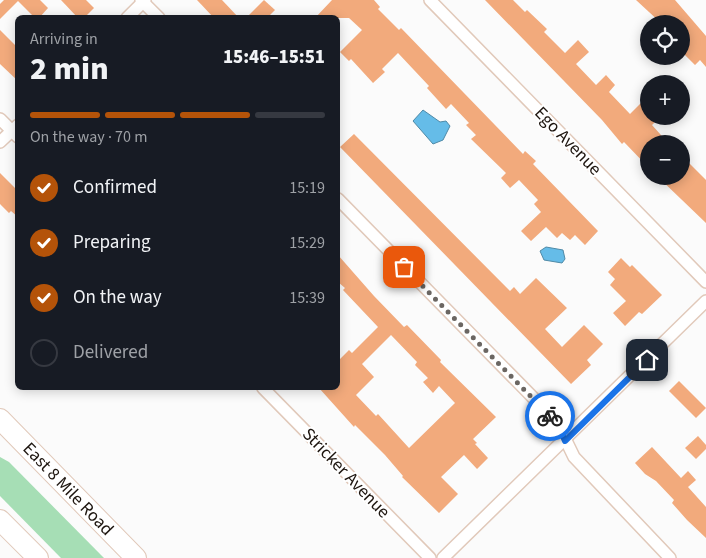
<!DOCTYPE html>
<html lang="en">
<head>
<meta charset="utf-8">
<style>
	:root { --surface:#171b24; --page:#242831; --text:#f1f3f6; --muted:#9ea1a6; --line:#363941; --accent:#b45309 }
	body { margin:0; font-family:"Source Sans 3",sans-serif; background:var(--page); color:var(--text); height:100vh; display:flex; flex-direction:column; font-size:19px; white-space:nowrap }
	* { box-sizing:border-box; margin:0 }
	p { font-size:16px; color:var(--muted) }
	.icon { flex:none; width:28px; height:28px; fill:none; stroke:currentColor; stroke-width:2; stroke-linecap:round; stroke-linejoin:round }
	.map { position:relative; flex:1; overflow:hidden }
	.sheet { position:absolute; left:15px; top:15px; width:325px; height:375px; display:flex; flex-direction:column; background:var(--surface); border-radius:8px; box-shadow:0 2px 12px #0003 }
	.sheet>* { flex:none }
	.buttons { position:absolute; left:640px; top:15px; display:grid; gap:10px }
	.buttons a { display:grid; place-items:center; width:50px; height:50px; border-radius:50%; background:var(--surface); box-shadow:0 2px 12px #0003; font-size:25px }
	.pin { position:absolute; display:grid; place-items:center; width:42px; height:42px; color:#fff; margin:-21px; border-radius:10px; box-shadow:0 2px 8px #0006 }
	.courier { position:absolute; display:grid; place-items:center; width:50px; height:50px; margin:-25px; border:4px solid #1a73e8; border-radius:50%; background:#fff; color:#222; box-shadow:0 1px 6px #0007 }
	.overview em { font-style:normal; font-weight:800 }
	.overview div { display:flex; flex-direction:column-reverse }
	.overview { display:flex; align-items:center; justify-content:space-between; height:85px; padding:0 15px }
	h1 { font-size:32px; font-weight:800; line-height:38px }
	.bar { display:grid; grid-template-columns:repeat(4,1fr); gap:8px 5px; align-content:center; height:60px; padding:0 15px }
	.bar i { height:6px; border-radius:4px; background:var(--line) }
	.bar .on { background:var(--accent) }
	.bar p { grid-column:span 4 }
	ol { padding:0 15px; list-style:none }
	li { display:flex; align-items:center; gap:15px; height:55px }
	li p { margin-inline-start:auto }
	li .icon { padding:5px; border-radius:50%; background:var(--accent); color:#fff; stroke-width:4 }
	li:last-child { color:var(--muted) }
	li i { width:28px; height:28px; border:2px solid var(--line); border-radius:50% }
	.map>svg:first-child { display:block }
	.green { fill:#a6deb5 }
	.water { fill:#65bce8; stroke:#4f8aa7 }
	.building { fill:#f2aa7c; fill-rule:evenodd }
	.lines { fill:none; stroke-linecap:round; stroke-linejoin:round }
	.street-casing { stroke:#e1c9ba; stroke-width:14 }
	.highway-casing { stroke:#e1c9ba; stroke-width:22 }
	.street { stroke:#fff; stroke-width:11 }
	.highway { stroke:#fff; stroke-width:20 }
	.done { stroke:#6b6662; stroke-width:5; stroke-dasharray:0 9 }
	.route { stroke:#1a73e8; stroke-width:6 }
	.labels { text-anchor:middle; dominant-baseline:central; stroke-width:4; stroke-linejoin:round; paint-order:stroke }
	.street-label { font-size:18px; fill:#1d150f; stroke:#fff }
</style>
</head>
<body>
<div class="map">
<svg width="706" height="558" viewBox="0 0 706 558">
	<rect width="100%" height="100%" fill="#fbfbfb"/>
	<polygon class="green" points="0,457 9,462 104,558 61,558 0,496"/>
	<g class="water">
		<polygon points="423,110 440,122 446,121 450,126 443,140 433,144 413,121"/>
		<polygon points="546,247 563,250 565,259 562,263 544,260 540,251"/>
	</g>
	<g class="building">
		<polygon points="4,0 40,0 48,8 39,18 35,18 18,1 0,19 0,4"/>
		<polygon points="61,0 86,0 94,8 84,18 78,18"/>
		<polygon points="197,0 222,0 239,18 214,18"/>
		<polygon points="264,0 275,10 267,18 246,18"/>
		<polygon points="332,0 374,0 380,7 378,9 399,30 401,28 523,154 525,151 536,161 533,164 598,231 585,245 575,235 570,240 562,233 557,238 546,227 531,241 521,231 541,212 534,204 538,200 519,180 510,188 501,178 506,173 471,139 476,135 466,125 469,123 451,104 446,109 427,88 429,86 398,53 382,69 385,72 373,83 351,59 349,61 340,52 362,30 349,18 315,18"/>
		<polygon points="485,0 513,0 525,12 527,10 547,29 544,32 565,53 578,40 589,52 576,64 596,85 606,75 615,85 609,92 630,114 649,95 649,116 661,116 652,125 669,144 649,144 649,168 624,142 622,144 602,120"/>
		<polygon points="636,0 675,0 706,36 706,67 700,60 695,65 681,51 681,24 662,24"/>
		<polygon points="0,30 18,48 18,81 0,64"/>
		<polygon points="354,134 510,291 514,287 520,294 536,278 567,308 545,329 562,347 584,325 603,344 587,360 591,365 571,384 340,147"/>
		<polygon points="681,155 706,180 706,223 657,176 681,176"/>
		<polygon points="0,173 18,191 18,217 11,211 9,213 0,204"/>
		<path d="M338,255l36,41 30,31 3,-2 34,35 -1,2 56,55 -23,22 4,4 -2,1 13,14 -11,11 -13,-14 -23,22 17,17 -19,19 -37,-36 1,-1 -18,-21 -30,-30 -1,2 -35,-39h19v-27l11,-11 3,3 26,-26 -35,-37 2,-2 -7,-6zM391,335l26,27 -2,3 13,13 -5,4 10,11 6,-7 16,17 -46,45 -31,-34 -2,2 -20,-21 18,-18 -12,-13z"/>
		<polygon points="621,258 630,267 632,265 662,295 642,314 639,312 625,326 613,313 626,301 610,285 615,279 608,272"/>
		<polygon points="679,381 706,408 696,418 669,391"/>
		<polygon points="698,436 706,445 706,449 696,459 685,448"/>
		<polygon points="652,447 681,478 688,471 696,480 688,487 706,507 706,538 687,520 672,503 674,500 656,481 645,474 635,463"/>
	</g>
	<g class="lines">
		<g class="street-casing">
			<g id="street">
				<polyline points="141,0 159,18"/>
				<polyline points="430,0 706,282"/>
				<polyline points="127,18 145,0"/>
				<polyline points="0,119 18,137"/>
				<polyline points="0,142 18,125"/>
				<polyline points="338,199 557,422 574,457 670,558"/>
				<polyline points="263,388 430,558"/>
				<polyline points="443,558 706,301"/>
			</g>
		</g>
		<g class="highway-casing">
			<g id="highway">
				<polyline points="0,419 136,558"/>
				<polyline points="0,520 38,558"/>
			</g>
		</g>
		<use href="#street" class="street"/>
		<use href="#highway" class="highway"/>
	</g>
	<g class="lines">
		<polyline class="done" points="404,267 550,416"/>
		<polyline class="route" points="550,416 557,422 565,441 647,360"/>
	</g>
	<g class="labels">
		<g class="street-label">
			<text transform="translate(568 141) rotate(46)">Ego Avenue</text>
			<text transform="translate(346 473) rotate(46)">Stricker Avenue</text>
			<text transform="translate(68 489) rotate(46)">East 8 Mile Road</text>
		</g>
	</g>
</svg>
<div class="buttons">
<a><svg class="icon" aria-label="locate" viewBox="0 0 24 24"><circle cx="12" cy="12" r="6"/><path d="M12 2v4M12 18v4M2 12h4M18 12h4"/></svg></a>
<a>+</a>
<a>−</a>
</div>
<div class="pin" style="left:404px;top:267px;background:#ea580c"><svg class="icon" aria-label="bag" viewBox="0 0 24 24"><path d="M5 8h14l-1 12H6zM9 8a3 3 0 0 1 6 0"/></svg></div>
<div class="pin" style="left:647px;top:360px;background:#1f2937"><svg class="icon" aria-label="home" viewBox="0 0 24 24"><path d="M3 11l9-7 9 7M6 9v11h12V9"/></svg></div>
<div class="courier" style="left:550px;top:416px"><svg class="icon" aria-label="bike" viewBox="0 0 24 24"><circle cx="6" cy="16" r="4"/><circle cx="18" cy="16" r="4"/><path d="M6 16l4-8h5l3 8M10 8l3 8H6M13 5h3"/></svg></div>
<section class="sheet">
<div class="overview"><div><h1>2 min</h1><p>Arriving in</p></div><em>15:46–15:51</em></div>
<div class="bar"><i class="on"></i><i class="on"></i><i class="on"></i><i></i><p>On the way · 70 m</p></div>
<ol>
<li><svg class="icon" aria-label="check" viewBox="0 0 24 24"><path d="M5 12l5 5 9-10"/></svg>Confirmed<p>15:19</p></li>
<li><svg class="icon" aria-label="check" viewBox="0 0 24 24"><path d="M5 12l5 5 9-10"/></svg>Preparing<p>15:29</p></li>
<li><svg class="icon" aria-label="check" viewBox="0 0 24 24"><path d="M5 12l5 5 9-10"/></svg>On the way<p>15:39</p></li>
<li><i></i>Delivered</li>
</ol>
</section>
</div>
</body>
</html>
